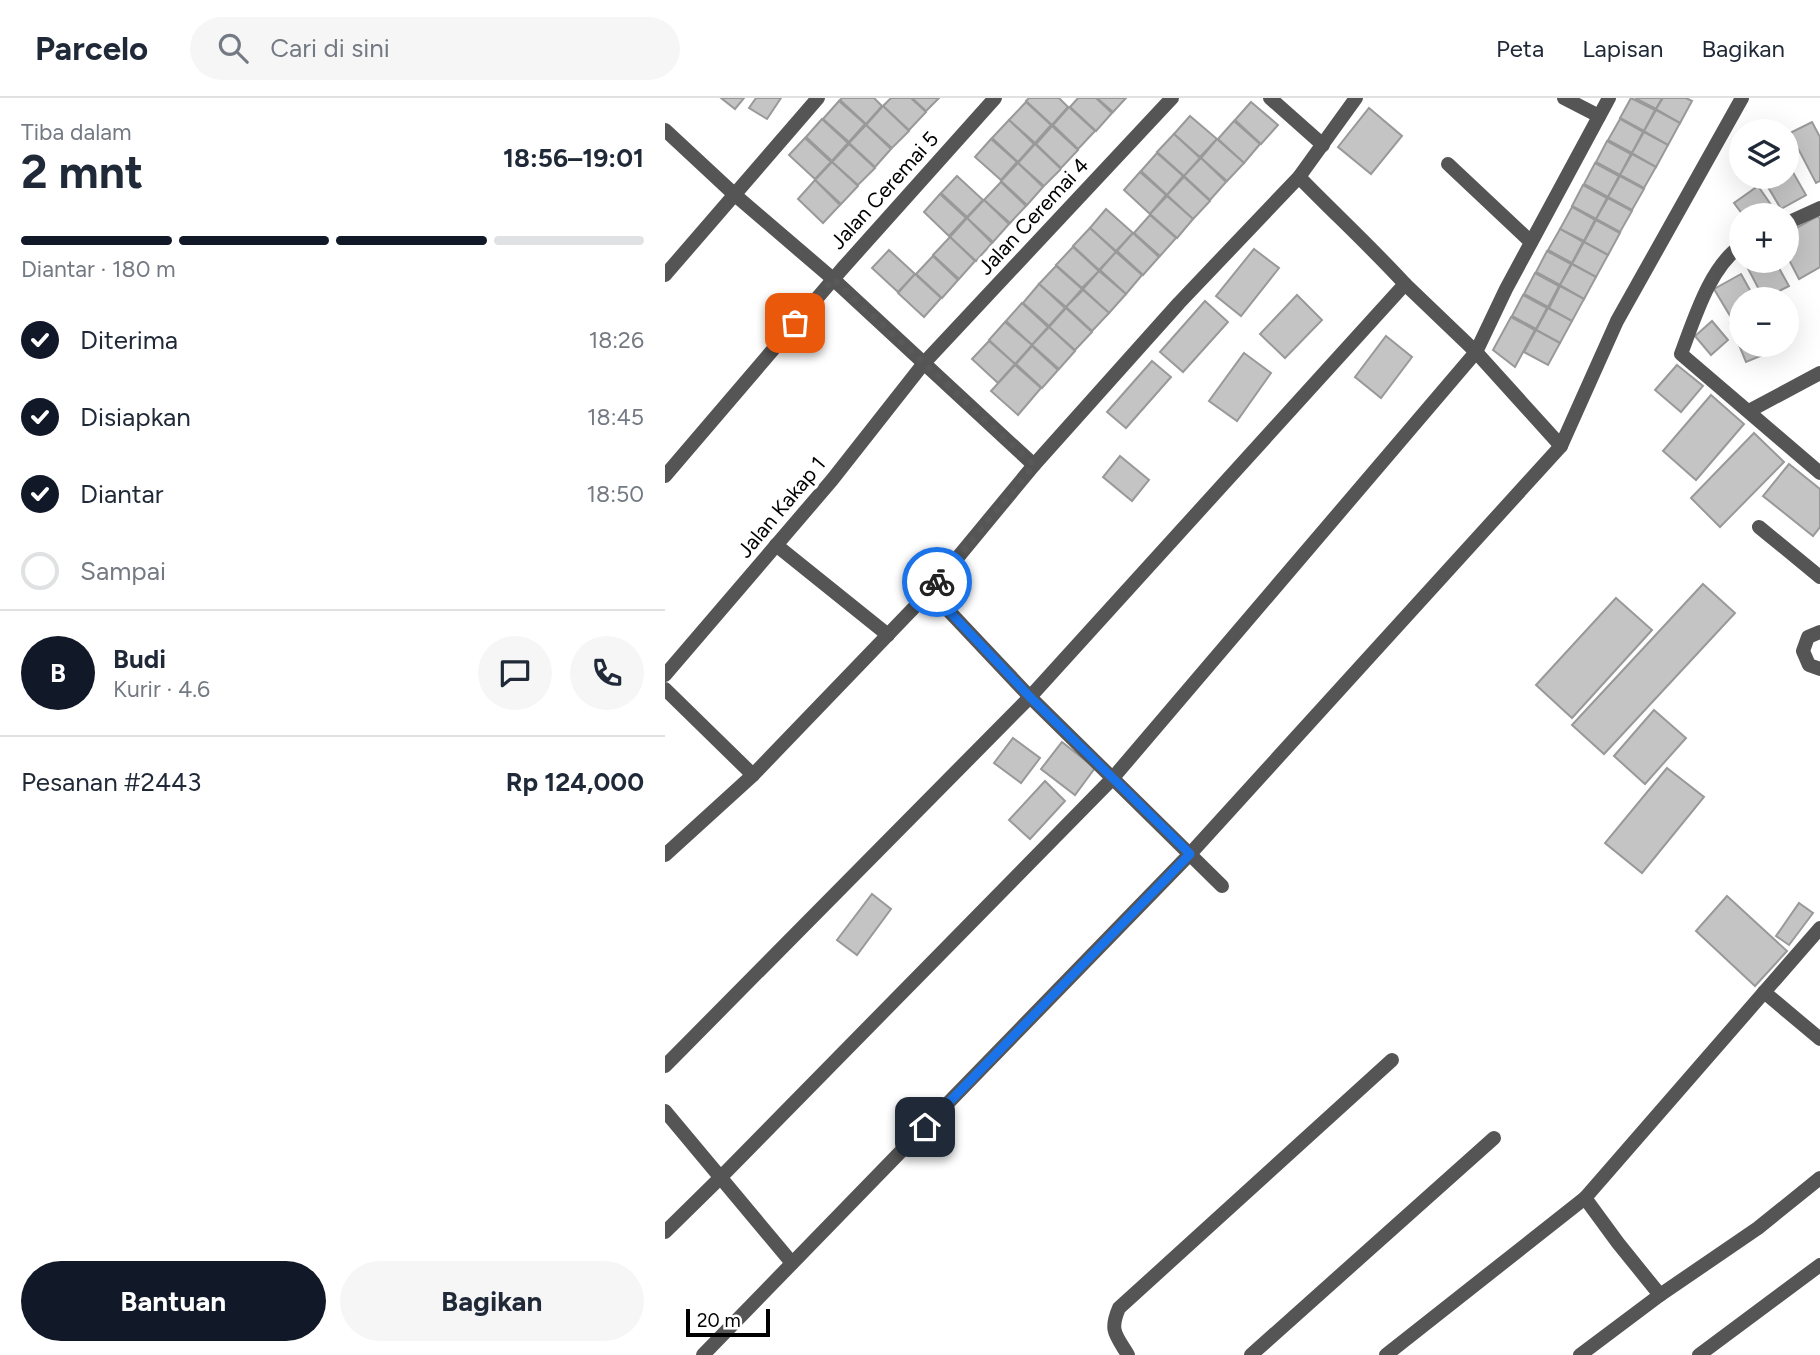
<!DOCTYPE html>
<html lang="id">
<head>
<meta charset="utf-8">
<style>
	:root { --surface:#fff; --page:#f6f6f7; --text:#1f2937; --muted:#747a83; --line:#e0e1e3; --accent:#111827 }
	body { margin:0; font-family:Figtree,sans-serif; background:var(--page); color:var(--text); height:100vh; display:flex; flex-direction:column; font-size:26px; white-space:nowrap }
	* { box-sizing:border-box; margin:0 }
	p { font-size:23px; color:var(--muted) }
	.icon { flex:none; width:38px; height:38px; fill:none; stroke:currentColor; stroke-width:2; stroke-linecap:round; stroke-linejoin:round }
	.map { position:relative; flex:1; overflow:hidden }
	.panel { display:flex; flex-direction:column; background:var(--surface); width:665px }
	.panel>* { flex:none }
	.fabs { position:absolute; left:1064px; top:21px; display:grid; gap:14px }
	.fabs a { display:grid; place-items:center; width:70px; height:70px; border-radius:50%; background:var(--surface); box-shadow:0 7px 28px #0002; font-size:35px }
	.scale { position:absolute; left:21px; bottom:18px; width:84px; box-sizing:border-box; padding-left:7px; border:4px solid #000; border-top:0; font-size:19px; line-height:24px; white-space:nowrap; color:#000; -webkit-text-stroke:5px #fff; paint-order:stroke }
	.pin { position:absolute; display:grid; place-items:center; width:60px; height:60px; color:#fff; margin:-30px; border-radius:14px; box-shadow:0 4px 10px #0006 }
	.courier { position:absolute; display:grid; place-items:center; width:70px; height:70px; margin:-35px; border:5px solid #1a73e8; border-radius:50%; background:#fff; color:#222; box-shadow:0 2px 9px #0007 }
	.headline em { font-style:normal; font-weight:700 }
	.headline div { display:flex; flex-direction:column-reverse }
	.headline { display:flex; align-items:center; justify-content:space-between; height:119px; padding:0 21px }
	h1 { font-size:46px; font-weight:700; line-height:52px }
	.bar { display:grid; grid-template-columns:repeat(4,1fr); gap:10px 7px; align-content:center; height:84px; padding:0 21px }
	.bar i { height:9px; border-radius:5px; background:var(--line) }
	.bar .current { background:var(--accent) }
	.bar p { grid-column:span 4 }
	.line { display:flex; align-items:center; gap:18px; padding:0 21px; border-top:2px solid var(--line) }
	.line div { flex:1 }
	.round { display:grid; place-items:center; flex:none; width:74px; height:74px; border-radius:37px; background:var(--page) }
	ol { padding:0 21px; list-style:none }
	li { display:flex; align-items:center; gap:21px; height:77px }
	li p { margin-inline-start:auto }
	li .icon { padding:7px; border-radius:50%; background:var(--accent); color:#fff; stroke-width:4 }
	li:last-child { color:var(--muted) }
	li i { width:38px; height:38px; border:4px solid var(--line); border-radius:50% }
	.cta { display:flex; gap:14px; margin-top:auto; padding:14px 21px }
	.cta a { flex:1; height:80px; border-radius:42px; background:var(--accent); color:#fff; font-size:28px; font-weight:700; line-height:80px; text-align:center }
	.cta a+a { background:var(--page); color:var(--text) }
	header { display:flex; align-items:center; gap:42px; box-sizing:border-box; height:98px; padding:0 35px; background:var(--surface); border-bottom:2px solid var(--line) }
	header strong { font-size:33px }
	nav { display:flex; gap:38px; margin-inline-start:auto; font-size:24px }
	.search { width:490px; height:63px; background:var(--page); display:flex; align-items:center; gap:18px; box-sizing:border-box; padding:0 24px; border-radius:38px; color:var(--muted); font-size:26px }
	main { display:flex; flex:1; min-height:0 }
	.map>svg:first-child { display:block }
	.building { fill:#c4c4c4; stroke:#999; stroke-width:2 }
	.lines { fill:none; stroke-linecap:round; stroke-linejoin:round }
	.service { stroke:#555; stroke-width:14 }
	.minor { stroke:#555; stroke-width:14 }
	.done { stroke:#595959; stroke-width:7; stroke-dasharray:0 12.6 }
	.route { stroke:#1a73e8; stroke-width:9 }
	.labels { text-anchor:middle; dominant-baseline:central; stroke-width:7; stroke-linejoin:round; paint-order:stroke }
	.street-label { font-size:21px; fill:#000; stroke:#fff }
</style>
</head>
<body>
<header>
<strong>Parcelo</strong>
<div class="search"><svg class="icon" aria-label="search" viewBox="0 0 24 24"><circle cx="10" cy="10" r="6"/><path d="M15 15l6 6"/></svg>Cari di sini</div>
<nav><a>Peta</a><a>Lapisan</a><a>Bagikan</a></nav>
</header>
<main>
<section class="panel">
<div class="headline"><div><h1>2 mnt</h1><p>Tiba dalam</p></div><em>18:56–19:01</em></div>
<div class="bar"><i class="current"></i><i class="current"></i><i class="current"></i><i></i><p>Diantar · 180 m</p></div>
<ol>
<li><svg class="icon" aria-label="check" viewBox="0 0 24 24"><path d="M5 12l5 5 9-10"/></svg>Diterima<p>18:26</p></li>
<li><svg class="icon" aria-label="check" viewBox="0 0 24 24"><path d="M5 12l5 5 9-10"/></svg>Disiapkan<p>18:45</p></li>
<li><svg class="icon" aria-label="check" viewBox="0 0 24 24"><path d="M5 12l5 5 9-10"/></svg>Diantar<p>18:50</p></li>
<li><i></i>Sampai</li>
</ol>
<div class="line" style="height:126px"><b class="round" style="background:var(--accent);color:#fff">B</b><div><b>Budi</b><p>Kurir · 4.6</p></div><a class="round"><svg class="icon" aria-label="chat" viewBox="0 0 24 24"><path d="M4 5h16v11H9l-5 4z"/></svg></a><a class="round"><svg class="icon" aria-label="phone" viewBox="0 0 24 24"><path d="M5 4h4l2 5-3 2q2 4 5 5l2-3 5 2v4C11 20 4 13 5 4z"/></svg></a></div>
<div class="line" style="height:91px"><div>Pesanan #2443</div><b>Rp 124,000</b></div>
<div class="cta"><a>Bantuan</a><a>Bagikan</a></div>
</section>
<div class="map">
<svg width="1155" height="1257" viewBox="0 0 1155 1257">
	<rect width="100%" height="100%" fill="#fff"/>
	<g class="building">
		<polygon points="56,0 79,0 70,11"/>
		<polygon points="91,0 116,0 102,21 84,10"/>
		<polygon points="177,0 209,0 217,8 201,26 175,2"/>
		<polygon points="226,0 246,0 261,14 244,32 218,8"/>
		<polygon points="247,0 274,0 261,13"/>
		<polygon points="364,0 394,0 403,9 387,27 361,3"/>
		<polygon points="413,0 431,0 447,15 431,33 405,9"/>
		<polygon points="432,0 461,0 448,14"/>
		<polygon points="966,0 990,12 979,33 955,20"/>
		<polygon points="970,0 997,0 991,11"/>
		<polygon points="998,0 1021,0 1027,3 1015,25 991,11"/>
		<polygon points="174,3 200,26 184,44 158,21"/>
		<polygon points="361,4 386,27 370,45 344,22"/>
		<polygon points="586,4 613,27 596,46 570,22"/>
		<polygon points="218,8 244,33 227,50 201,27"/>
		<polygon points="404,9 430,33 413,51 388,27"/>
		<polygon points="704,10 737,38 706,76 673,49"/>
		<polygon points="991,12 1015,25 1003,47 979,33"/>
		<polygon points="525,18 552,41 535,59 509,36"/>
		<polygon points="157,21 183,45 167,63 141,39"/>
		<polygon points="955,21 978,34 967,55 943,42"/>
		<polygon points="344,22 369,46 353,64 327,40"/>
		<polygon points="569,23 595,46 579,65 553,41"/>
		<polygon points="1147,24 1155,39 1155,83 1151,85 1125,35"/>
		<polygon points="201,27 226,51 210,69 184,45"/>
		<polygon points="387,28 413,52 396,70 371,46"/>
		<polygon points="979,34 1003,47 991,69 967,55"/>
		<polygon points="509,36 535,60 519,78 492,54"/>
		<polygon points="140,40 166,64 150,81 124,57"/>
		<polygon points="326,41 352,64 336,82 310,59"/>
		<polygon points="552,41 579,65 562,83 536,60"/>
		<polygon points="942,43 966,56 955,77 931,64"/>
		<polygon points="184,46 210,70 193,87 167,64"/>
		<polygon points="370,46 396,71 379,88 353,65"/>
		<polygon points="492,55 518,78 502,97 476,73"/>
		<polygon points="967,56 991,69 979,90 955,77"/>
		<polygon points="536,60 561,84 545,102 519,78"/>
		<polygon points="167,64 193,88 176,106 150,82"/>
		<polygon points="1122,64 1141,97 1116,111 1097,79 1122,79"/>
		<polygon points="353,65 378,89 362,107 336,83"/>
		<polygon points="930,65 954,78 943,99 919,86"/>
		<polygon points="475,74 501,97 485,116 459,92"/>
		<polygon points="292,78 318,102 302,119 276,95"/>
		<polygon points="955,78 979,91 967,112 943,99"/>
		<polygon points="519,79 545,103 528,121 502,97"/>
		<polygon points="150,82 175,107 158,125 133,101"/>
		<polygon points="336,84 361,108 345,125 319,102"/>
		<polygon points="918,87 942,100 931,121 907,108"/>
		<polygon points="1093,88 1109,111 1101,117 1078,117 1069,105"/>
		<polygon points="275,96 301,120 284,138 259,114"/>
		<polygon points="502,98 528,121 512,140 485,116"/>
		<polygon points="943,100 967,113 955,134 931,121"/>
		<polygon points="319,102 344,126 328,144 302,120"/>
		<polygon points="907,109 930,122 919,143 895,131"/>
		<polygon points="441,111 468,135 451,153 425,130"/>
		<polygon points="485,117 511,140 495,158 469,135"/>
		<polygon points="1153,118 1155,121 1155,169 1134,181 1122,158 1122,135"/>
		<polygon points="302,120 327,145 311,163 285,139"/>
		<polygon points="931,122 955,135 943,157 919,144"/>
		<polygon points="425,130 451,154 434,172 408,148"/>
		<polygon points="895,131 918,144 907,165 883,152"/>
		<polygon points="468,135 494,159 478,177 452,153"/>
		<polygon points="285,139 310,163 294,181 268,157"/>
		<polygon points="919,144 943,157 931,179 907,166"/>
		<polygon points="408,149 434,173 417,190 391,167"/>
		<polygon points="589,151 614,170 576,218 551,198"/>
		<polygon points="224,152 250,176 233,194 207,170"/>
		<polygon points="882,153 906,166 895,187 871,174"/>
		<polygon points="451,154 477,177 461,196 435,172"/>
		<polygon points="268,158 293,182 277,200 251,176"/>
		<polygon points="1079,163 1110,163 1124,188 1099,201"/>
		<polygon points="907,166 931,179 919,201 895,187"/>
		<polygon points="391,168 417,191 401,209 374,186"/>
		<polygon points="434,173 461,196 444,215 418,191"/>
		<polygon points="870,175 894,188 883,209 859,196"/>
		<polygon points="250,176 276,200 259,219 233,195"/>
		<polygon points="1076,176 1090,201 1076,201 1076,215 1067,221 1049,191"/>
		<polygon points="374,186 400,210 384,228 358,205"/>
		<polygon points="895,188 919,201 907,223 884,210"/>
		<polygon points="418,192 444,215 427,233 401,209"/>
		<polygon points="632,197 657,222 620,260 595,236"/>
		<polygon points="858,197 882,210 871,231 847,218"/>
		<polygon points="540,203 563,224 518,274 495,254"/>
		<polygon points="357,205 383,229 367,247 341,223"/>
		<polygon points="401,210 427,234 410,252 384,229"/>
		<polygon points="883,210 907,223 895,245 871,232"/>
		<polygon points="846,219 870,232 850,269 828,252"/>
		<polygon points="1076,221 1076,247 1116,247 1117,249 1081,264 1065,225"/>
		<polygon points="1047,223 1063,242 1046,257 1030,238"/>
		<polygon points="340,224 367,247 350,266 324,242"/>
		<polygon points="384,229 410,253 394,271 367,247"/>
		<polygon points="871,232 895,245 883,267 859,254"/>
		<polygon points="721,238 747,259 716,300 690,279"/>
		<polygon points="324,243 350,266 333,285 307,261"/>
		<polygon points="367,248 393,272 377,290 351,266"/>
		<polygon points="579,255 606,275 572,323 544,303"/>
		<polygon points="487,263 506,279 461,330 442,314"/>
		<polygon points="350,267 376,290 353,317 326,293"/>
		<polygon points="1012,267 1038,288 1016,314 990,292"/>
		<polygon points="1046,297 1079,326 1031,382 998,353"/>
		<polygon points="1089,335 1119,364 1055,429 1026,400"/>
		<polygon points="455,358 484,382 467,403 438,379"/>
		<polygon points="1124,366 1155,391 1155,429 1148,438 1098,398"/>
		<polygon points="1038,486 1070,515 939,656 907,627"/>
		<polygon points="951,500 987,532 907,620 871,587"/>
		<polygon points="989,612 1021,640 980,686 949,658"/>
		<polygon points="348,640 375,660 356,685 329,665"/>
		<polygon points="397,644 430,670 410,697 376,671"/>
		<polygon points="1002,670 1039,699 977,775 940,745"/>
		<polygon points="380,683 400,703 365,741 344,722"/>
		<polygon points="207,796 226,811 192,857 172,842"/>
		<polygon points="1062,798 1122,853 1090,888 1031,833"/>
		<polygon points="1134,805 1148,815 1124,847 1111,838"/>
	</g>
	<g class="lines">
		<g class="service">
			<polyline points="1094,429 1155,479"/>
			<polyline points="1155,534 1143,539 1138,553 1144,567 1155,571"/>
		</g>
		<g class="minor">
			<polyline points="605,0 658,47"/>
			<polyline points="899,0 934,18"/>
			<polyline points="0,32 70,97 168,181 369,367"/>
			<polyline points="783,66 866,144"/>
			<polyline points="1122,125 1155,110"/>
			<path d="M1076,148c-31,20 -47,74 -60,108l139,119"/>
			<polyline points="0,177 153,0"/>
			<polyline points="740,186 811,254 896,348"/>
			<polyline points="1084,313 1155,275"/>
			<polyline points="0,378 177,171 330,0"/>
			<polyline points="111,447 223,537"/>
			<polyline points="265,493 365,599 557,788"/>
			<polyline points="0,577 167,382 259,265 507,0"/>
			<polyline points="0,591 88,677"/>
			<polyline points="0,757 88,677 265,493 369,367 514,205 634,79 691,0"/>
			<polyline points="1099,894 1155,941"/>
			<path d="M0,968l365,-369 375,-413c-34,-37 -71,-71 -106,-107"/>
			<polyline points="0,1013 127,1165"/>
			<polyline points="920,1100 953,1145 995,1197 1093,1130 1155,1080"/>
			<polyline points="0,1134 55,1080 447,681 811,254 841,191 944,0"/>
			<polyline points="38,1257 525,756 896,348 952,223 1077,0"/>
			<path d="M463,1257c-12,-20 -19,-24 -9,-47l273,-248"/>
			<polyline points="586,1257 829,1040"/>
			<polyline points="721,1257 920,1100 1155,830"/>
			<polyline points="915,1257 995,1197"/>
			<polyline points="1034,1257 1155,1167"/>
		</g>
	</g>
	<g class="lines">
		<polyline class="done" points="130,225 168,181 369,367 272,484"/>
		<polyline class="route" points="260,1029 525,756 365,599 265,493 272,484"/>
	</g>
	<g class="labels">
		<g class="street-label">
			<text transform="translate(219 92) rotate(-48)">Jalan Ceremai 5</text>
			<text transform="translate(368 118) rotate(-47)">Jalan Ceremai 4</text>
			<text transform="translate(116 409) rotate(-50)">Jalan Kakap 1</text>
		</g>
	</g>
</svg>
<div class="fabs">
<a><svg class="icon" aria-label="layers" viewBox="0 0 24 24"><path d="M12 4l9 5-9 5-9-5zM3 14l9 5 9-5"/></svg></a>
<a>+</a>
<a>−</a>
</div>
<div class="scale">20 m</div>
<div class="pin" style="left:130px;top:225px;background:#ea580c"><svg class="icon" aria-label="bag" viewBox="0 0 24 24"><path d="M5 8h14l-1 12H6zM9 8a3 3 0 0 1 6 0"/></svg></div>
<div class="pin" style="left:260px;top:1029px;background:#1f2937"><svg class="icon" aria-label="home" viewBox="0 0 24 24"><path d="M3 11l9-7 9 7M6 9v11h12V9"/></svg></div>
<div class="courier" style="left:272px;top:484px"><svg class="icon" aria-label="bike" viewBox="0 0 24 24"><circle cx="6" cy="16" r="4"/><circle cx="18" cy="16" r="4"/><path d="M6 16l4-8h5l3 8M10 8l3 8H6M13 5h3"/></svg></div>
</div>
</main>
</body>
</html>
